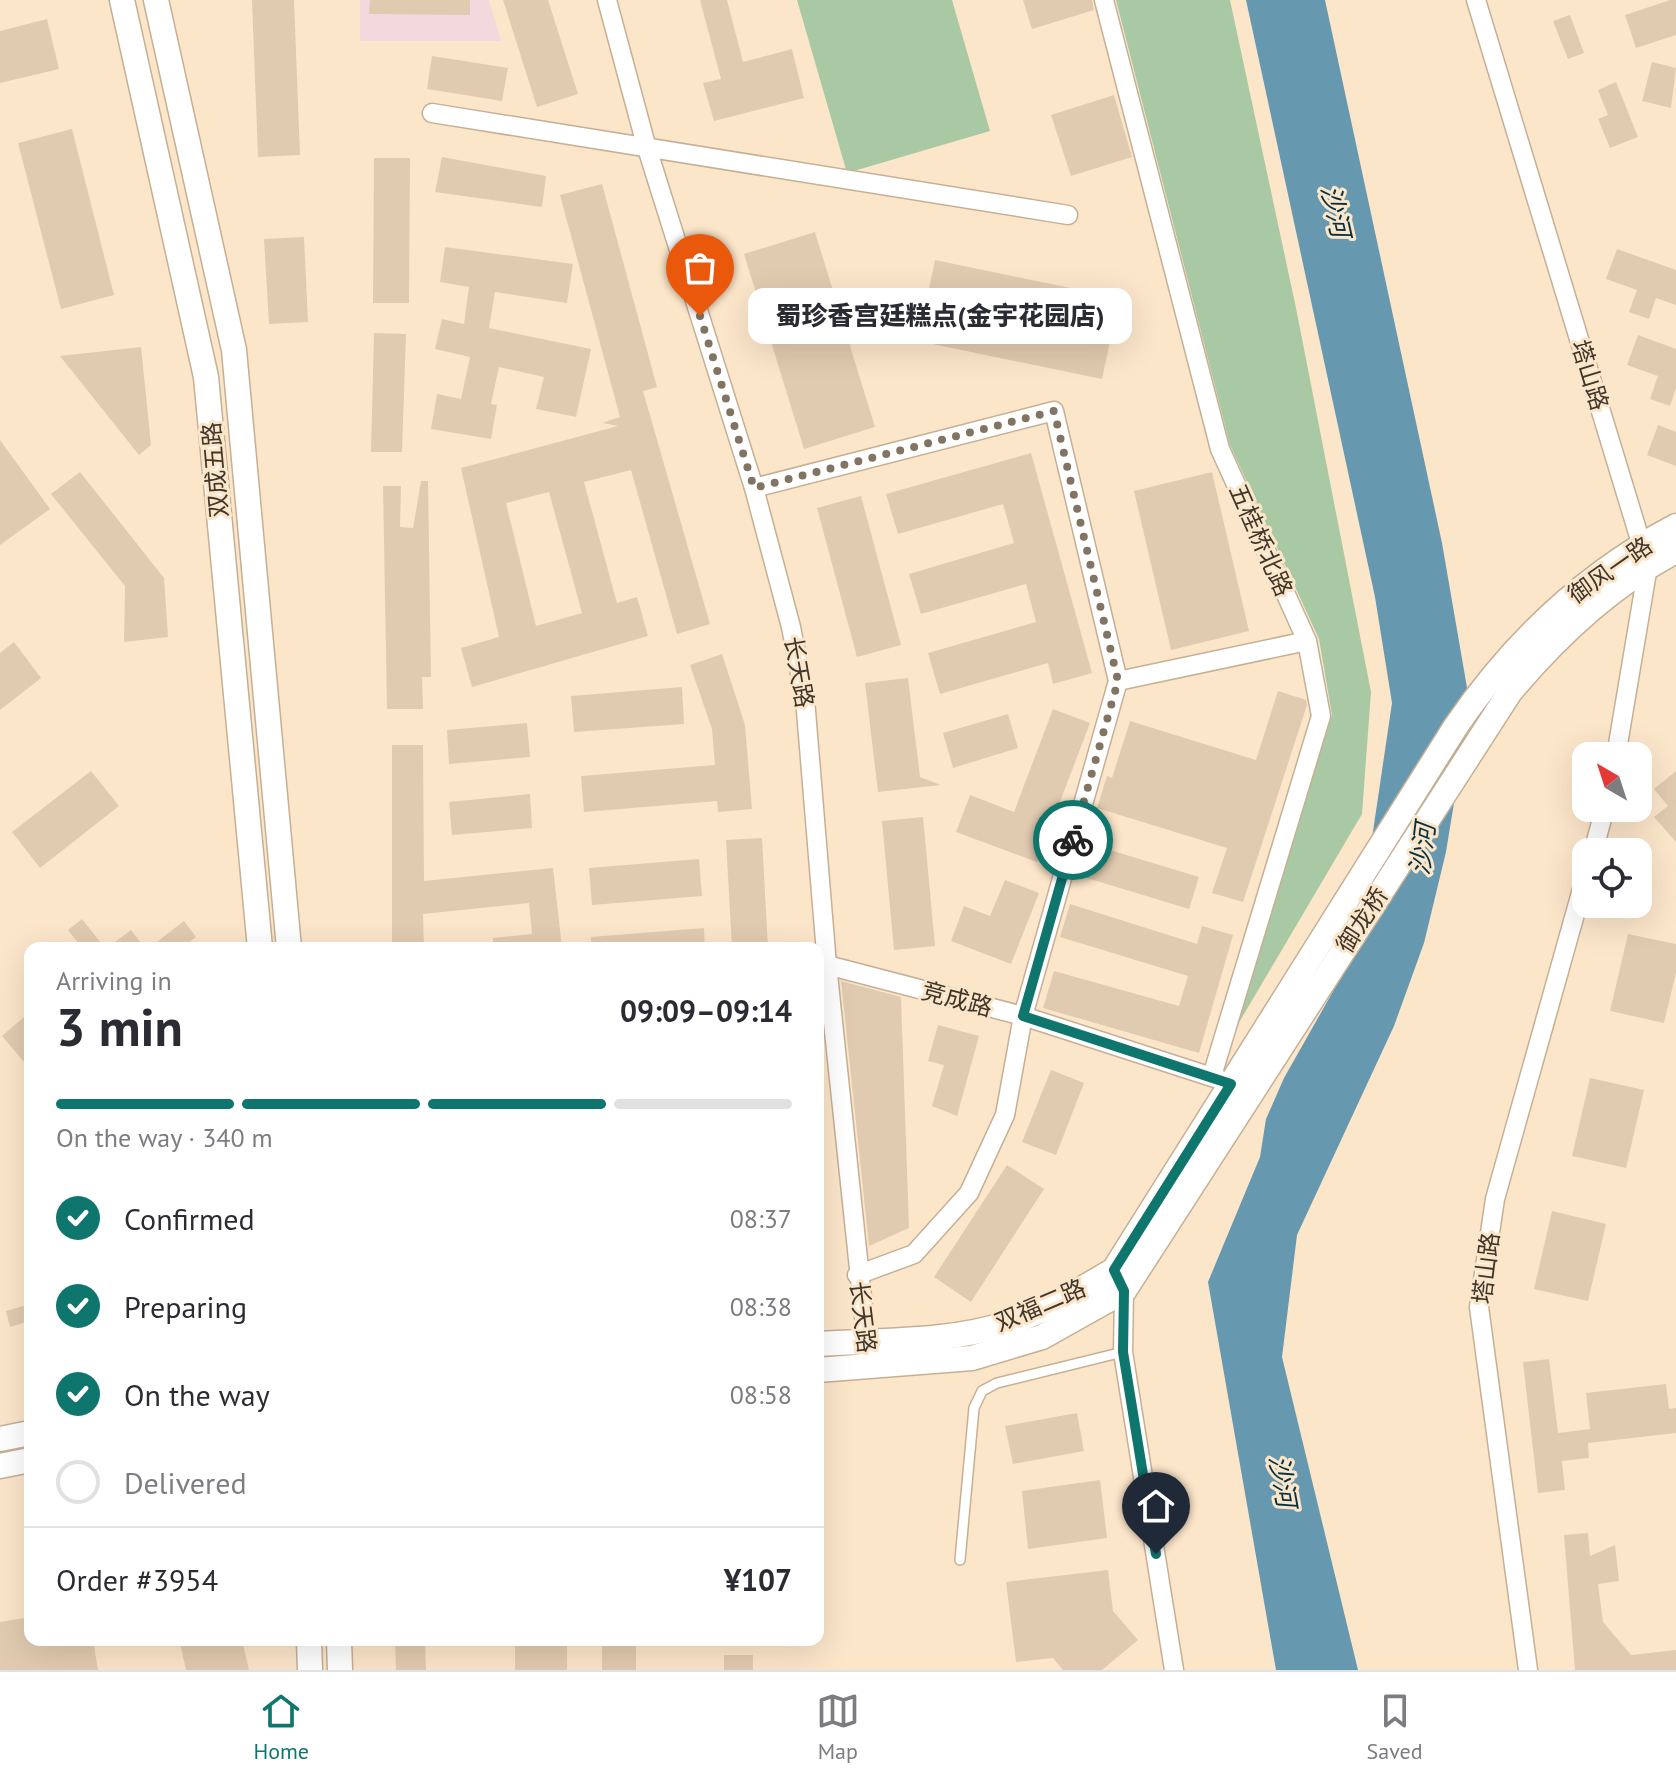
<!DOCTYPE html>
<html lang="en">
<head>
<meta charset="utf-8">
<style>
	:root { --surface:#fff; --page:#f2f2f3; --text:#2b2b33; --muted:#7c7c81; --line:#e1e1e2; --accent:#0f766e }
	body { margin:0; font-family:"PT Sans","Noto Sans SC",sans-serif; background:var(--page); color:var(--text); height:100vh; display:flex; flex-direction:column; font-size:30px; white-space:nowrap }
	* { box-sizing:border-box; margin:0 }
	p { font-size:26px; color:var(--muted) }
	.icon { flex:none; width:44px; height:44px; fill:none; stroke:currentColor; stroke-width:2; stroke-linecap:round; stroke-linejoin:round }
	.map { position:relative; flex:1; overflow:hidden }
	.side { position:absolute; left:24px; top:942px; width:800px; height:704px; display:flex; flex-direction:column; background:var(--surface); border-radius:16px; box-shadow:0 8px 32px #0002 }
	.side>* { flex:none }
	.needle { width:52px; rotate:321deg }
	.buttons { position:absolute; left:1572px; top:742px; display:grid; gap:16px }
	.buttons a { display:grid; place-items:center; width:80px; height:80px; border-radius:16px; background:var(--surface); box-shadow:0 8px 32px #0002; font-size:40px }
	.pin { position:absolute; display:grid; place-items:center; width:68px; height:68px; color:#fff; margin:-82px -34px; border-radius:50% 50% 50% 0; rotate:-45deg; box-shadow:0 0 8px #0007 }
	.pin .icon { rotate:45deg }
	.courier { position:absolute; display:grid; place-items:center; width:80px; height:80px; margin:-40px; border:6px solid #0f766e; border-radius:50%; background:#fff; color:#222; box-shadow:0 2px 10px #0007 }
	.bubble { position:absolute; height:56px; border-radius:16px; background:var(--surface); box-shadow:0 8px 32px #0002; font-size:26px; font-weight:800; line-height:56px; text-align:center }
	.headline em { font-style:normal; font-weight:800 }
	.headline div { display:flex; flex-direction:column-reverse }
	.headline { display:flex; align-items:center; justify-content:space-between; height:136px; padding:0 32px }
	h1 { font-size:52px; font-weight:800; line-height:60px }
	.bar { display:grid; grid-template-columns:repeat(4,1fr); gap:12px 8px; align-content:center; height:96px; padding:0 32px }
	.bar i { height:10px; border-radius:6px; background:var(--line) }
	.bar .current { background:var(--accent) }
	.bar p { grid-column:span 4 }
	.line { display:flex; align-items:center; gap:20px; padding:0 32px; border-top:2px solid var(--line) }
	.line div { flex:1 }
	ol { padding:0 32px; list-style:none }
	li { display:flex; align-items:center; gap:24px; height:88px }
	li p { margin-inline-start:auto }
	li .icon { padding:8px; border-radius:50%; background:var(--accent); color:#fff; stroke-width:4 }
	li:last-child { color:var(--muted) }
	li i { width:44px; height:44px; border:4px solid var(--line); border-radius:50% }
	.tabs { display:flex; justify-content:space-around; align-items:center; height:112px; border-top:2px solid var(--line); background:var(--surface); font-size:22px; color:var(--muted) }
	.tabs a { display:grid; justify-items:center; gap:4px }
	.tabs .current { color:var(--accent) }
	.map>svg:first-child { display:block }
	.education { fill:#f3d8de }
	.green { fill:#a9c9a5 }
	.water { fill:#6698af }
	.building { fill:#e1cbb0; fill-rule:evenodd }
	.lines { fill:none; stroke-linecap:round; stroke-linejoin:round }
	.lane-casing { stroke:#c5b095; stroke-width:12 }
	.street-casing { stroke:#c5b095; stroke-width:21 }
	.secondary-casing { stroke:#c5b095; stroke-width:27 }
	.lane { stroke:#fff; stroke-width:9 }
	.street { stroke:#fff; stroke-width:18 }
	.secondary { stroke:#fff; stroke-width:24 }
	.done { stroke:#817463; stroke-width:8; stroke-dasharray:0 14.4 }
	.route { stroke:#0f766e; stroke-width:10 }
	.labels { text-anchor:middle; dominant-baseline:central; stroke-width:6; stroke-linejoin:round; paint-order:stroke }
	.street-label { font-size:24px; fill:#3f362c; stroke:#fce6ca }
	.water-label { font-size:26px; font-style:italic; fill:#033143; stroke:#fce6ca }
</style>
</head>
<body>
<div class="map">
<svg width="1676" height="1670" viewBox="0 0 1676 1670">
	<rect width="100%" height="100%" fill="#fce6ca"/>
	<polygon class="education" points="360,0 489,0 501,41 360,41"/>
	<g class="green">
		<polygon points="797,0 952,0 990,131 847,173"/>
		<polygon points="1116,0 1230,0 1296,308 1371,692 1362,814 1234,1031 1332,715 1319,639 1230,445"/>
	</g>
	<polygon class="water" points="1246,0 1325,0 1442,543 1470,705 1446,852 1424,943 1394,1026 1297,1235 1282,1357 1358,1670 1276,1670 1208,1282 1260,1157 1266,1119 1284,1078 1340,979 1371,845 1392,703 1375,597"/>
	<g class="building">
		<polygon points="252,0 294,0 300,155 258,157"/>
		<polygon points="370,0 470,0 470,15 369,14"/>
		<polygon points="503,0 548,0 578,94 537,107"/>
		<polygon points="700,0 727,0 743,62 792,49 804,98 714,121 703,83 721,79"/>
		<polygon points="1023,0 1092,0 1094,10 1032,29"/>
		<polygon points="1670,0 1676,0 1676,35 1636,48 1625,15"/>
		<polygon points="1570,15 1584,53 1568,59 1553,21"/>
		<polygon points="47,19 59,69 0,83 0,31"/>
		<polygon points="432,56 508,68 502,101 427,89"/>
		<polygon points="1652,62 1676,68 1671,108 1642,101"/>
		<polygon points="1616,82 1638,137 1610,148 1598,119 1608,115 1598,90"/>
		<polygon points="1114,95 1132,157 1071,176 1051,115"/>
		<polygon points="72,129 114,295 61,309 18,143"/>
		<polygon points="442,157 546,176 542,207 435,192"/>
		<polygon points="374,158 410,158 409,303 373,303"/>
		<path d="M602,184l55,203 -14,4 67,233 -33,10 -46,-164 -47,12 33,121 20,-6 11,39 -176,51 -11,-39 38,-11 -38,-169 157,-42 -16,-3 18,-6 -60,-222zM549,492l33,121 -46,13 -30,-123z"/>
		<polygon points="815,232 875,427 804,449 744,254"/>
		<polygon points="304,237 308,322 269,324 264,239"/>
		<polygon points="445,247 573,264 567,303 495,292 489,328 591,349 576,417 536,409 544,377 499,367 491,404 497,405 491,439 431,429 437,394 461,399 470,357 435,349 442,319 464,324 469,287 440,282"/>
		<polygon points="1617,249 1676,270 1676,305 1656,298 1649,319 1629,312 1637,290 1606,279"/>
		<polygon points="935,260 1119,298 1102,379 918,341"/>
		<polygon points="374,333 406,334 402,452 371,452"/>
		<polygon points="1638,335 1676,349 1676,388 1670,406 1650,399 1658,376 1627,365"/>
		<polygon points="141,347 151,445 139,455 60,356"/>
		<polygon points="1658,425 1676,432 1676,466 1647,455"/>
		<polygon points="0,440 50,509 0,545"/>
		<polygon points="1031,453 1092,673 1053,684 1048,663 940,694 928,653 1036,622 1026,584 921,614 909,574 1014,543 1003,504 898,534 886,494"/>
		<polygon points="80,472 164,578 168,637 124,642 125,586 51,494"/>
		<polygon points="1212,472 1249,631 1171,650 1134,491"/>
		<polygon points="421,481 428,481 431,677 422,677 423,709 387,709 383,486 401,486 400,527 413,528"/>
		<polygon points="861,496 901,645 857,657 817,508"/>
		<polygon points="14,642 41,678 0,710 0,653"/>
		<polygon points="722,654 745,725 752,809 718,812 717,801 584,812 581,776 715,765 712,729 690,665"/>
		<polygon points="908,678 920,777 941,785 878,792 865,683"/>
		<polygon points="682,687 684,724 574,732 571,696"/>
		<polygon points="1278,691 1306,700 1307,705 1243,902 1212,893 1227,848 1097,808 1107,776 1112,778 1130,721 1256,760"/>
		<polygon points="1053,709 1090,723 1037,862 956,832 970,795 1014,812"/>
		<polygon points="1008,714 1018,748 953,768 943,733"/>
		<polygon points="527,723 530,757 449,764 447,730"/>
		<polygon points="392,745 423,745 424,881 553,868 562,948 493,948 493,938 532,934 529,903 423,914 424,948 392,948"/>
		<polygon points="91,771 119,806 40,868 12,832"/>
		<polygon points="1676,771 1676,842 1654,817 1668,806 1654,789"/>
		<polygon points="530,794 532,828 452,835 449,802"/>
		<polygon points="923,817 935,946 894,950 882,821"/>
		<polygon points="762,838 768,948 732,948 726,840"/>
		<polygon points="1087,843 1199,877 1189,909 1077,875"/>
		<polygon points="699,859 702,896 592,905 589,868"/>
		<polygon points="1005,880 1039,893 1011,964 951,941 964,906 990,916"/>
		<polygon points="1070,904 1197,944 1202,926 1233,935 1199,1053 1043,1008 1054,971 1179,1006 1188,976 1060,937"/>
		<polygon points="82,919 105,948 82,948 68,930"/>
		<polygon points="184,921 196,937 181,948 149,948"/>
		<polygon points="704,928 705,948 591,948 591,937"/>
		<polygon points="131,930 145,948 107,948"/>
		<polygon points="1628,934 1676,944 1676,973 1664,1023 1610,1011"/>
		<polygon points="841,981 901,997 909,1228 869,1246"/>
		<polygon points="30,1012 30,1069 2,1036"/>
		<polygon points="938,1025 979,1036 957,1116 932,1106 944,1065 928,1061"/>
		<polygon points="1051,1070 1084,1083 1056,1155 1022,1142"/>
		<polygon points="1590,1078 1644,1090 1626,1168 1572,1156"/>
		<polygon points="1007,1165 1044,1189 971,1302 934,1277"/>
		<polygon points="1552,1211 1606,1224 1588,1301 1534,1289"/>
		<polygon points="30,1304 30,1321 10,1327 6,1311"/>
		<polygon points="1549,1359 1558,1433 1590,1429 1586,1393 1666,1384 1669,1409 1676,1408 1676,1433 1588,1443 1589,1458 1562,1461 1565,1490 1538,1493 1523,1362"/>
		<polygon points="1077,1413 1084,1451 1013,1464 1005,1426"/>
		<polygon points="1100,1480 1107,1538 1028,1549 1022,1491"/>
		<polygon points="1588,1533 1590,1556 1615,1545 1619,1581 1598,1584 1603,1622 1631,1655 1676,1650 1676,1670 1575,1670 1564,1535"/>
		<polygon points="1108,1570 1113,1611 1138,1640 1102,1670 1063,1670 1053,1658 1016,1662 1006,1582"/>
		<polygon points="30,1617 30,1640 93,1640 98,1670 0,1670 0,1622"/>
		<polygon points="194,1640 242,1640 249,1670 186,1670 180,1643"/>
		<polygon points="395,1640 425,1640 426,1670 396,1670"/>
		<rect x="515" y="1640" width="52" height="30"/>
		<rect x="602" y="1640" width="34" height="30"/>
		<rect x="724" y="1655" width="29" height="15"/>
	</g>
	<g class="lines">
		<g class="lane-casing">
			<polyline id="lane" points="960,1560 974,1408 982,1391 997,1383 1123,1352"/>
		</g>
		<g class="street-casing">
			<g id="street">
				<polyline points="607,0 646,145 754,488 791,627 805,699 827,965 868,1354"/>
				<polyline points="1104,0 1220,449 1307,641 1321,716 1212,1076"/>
				<polyline points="1476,0 1648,566 1616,756"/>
				<polyline points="432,113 1068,215"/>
				<polyline points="754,488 1054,411 1118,681 1023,1016 1005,1115 969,1193 914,1254 857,1275"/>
				<polyline points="1118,681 1307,641"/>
				<polyline points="1593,852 1605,808"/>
				<polyline points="818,966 827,965 1023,1016 1221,1080"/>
				<polyline points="1120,1282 1124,1291 1123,1352 1174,1670"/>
				<polyline points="1528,1670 1479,1307 1495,1199 1586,875"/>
			</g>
		</g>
		<g class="secondary-casing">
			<g id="secondary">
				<polyline points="122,0 206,377 260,948"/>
				<polyline points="156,0 234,350 289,948"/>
				<path d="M818,1344c63,-4 130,-1 191,-21 37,-12 71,-33 105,-53l342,-544c58,-85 129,-152 220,-200"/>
				<path d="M818,1370l154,-12 70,-21 82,-46 386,-599c47,-56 101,-107 166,-141"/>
				<polyline points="0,1439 30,1433"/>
				<polyline points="0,1466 30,1460"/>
				<polyline points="309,1640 310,1670"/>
				<polyline points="339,1640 340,1670"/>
			</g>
		</g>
		<use href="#lane" class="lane"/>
		<use href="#street" class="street"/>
		<use href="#secondary" class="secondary"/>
	</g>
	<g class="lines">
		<polyline class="done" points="700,316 754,488 1054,411 1118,681 1073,840"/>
		<polyline class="route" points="1073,840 1023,1016 1231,1084 1114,1270 1124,1291 1123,1352 1156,1554"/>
	</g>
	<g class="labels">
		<g class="street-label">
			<text transform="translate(1590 375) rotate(73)">塔山路</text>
			<text transform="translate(215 470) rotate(-95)">双成五路</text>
			<text transform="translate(1261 540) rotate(66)">五桂桥北路</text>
			<text transform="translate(1610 570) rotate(-35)">御风一路</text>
			<text transform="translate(799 672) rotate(80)">长天路</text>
			<text transform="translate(1362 920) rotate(-57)">御龙桥</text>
			<text transform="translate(957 999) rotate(15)">竞成路</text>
			<text transform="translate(1486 1268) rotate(-83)">塔山路</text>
			<text transform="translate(1040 1305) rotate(-23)">双福二路</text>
			<text transform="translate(863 1317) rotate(83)">长天路</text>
		</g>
		<g class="water-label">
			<text transform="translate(1336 211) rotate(77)">沙河</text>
			<text transform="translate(1422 849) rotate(-83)">沙河</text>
			<text transform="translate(1283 1481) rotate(80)">沙河</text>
		</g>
	</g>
</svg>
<div class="buttons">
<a><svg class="needle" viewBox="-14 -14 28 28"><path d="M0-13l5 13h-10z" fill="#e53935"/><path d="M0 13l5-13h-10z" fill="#7c7c81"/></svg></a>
<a><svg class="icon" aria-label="locate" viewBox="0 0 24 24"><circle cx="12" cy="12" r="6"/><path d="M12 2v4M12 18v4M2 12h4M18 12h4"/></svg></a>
</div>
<div class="pin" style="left:700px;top:316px;background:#ea580c"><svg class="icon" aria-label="bag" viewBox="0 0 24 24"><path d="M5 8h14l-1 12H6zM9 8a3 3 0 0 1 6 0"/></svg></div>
<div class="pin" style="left:1156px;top:1554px;background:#1f2937"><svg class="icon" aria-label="home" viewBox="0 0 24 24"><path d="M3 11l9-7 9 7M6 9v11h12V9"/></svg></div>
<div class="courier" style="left:1073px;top:840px"><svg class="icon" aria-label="bike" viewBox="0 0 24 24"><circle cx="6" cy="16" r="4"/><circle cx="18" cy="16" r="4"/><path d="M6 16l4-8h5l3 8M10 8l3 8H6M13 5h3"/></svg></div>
<div class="bubble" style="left:748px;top:288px;width:384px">蜀珍香宫廷糕点(金宇花园店)</div>
<section class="side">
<div class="headline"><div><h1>3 min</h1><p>Arriving in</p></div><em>09:09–09:14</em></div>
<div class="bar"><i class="current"></i><i class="current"></i><i class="current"></i><i></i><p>On the way · 340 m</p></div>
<ol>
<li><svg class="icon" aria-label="check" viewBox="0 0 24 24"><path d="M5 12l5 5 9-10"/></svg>Confirmed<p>08:37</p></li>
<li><svg class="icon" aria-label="check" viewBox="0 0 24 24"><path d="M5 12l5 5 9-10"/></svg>Preparing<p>08:38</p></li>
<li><svg class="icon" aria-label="check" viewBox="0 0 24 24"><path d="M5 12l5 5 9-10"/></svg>On the way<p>08:58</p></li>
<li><i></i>Delivered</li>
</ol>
<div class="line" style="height:104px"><div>Order #3954</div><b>¥107</b></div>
</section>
</div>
<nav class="tabs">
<a class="current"><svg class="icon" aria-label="home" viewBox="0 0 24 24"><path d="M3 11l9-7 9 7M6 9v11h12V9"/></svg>Home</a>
<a><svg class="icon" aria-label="map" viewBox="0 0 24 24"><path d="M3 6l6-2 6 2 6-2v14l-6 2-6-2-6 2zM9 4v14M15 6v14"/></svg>Map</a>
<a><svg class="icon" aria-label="saved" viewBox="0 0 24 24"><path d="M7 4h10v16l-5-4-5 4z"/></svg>Saved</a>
</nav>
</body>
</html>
